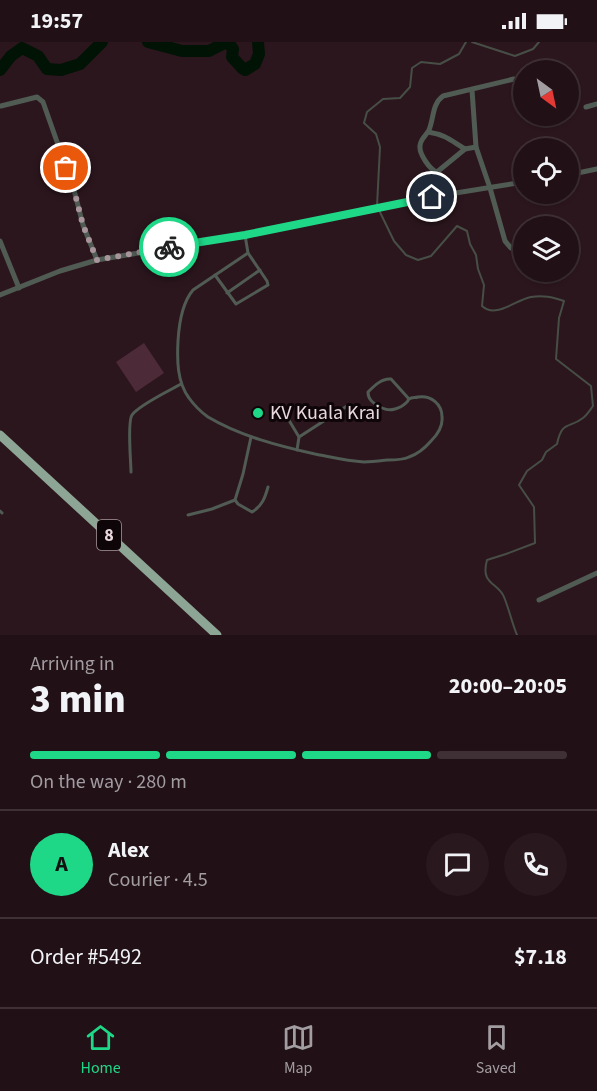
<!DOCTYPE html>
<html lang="en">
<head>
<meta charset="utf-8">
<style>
	:root { --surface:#211016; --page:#29191f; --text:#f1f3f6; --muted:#a29da1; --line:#3e3035; --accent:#1fd887 }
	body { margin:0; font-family:"Source Sans 3",sans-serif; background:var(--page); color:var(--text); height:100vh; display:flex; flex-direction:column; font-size:22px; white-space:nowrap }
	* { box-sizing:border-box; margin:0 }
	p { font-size:20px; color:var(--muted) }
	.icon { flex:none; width:33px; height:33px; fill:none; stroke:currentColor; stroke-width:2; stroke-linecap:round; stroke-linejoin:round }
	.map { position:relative; height:593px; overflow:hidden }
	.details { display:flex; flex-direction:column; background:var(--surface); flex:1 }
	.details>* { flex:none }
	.needle { width:39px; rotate:147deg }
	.fabs { position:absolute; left:513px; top:18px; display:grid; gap:12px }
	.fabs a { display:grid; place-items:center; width:66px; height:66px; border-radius:50%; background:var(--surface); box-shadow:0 2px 4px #0004,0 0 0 2px var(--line); font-size:30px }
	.pin { position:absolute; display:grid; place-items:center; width:51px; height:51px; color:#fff; margin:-26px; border:3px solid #fff; border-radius:50%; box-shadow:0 2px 6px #0007 }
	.courier { position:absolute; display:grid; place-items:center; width:60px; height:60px; margin:-30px; border:4px solid #1fd887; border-radius:50%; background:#fff; color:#222; box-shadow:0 2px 8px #0007 }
	.overview em { font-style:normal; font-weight:800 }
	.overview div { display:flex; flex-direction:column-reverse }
	.overview { display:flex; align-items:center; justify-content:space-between; height:102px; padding:0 30px }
	h1 { font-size:39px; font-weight:800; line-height:45px }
	.bar { display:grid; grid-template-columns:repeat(4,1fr); gap:9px 6px; align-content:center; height:72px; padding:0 30px }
	.bar i { height:8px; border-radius:4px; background:var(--line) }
	.bar .selected { background:var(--accent) }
	.bar p { grid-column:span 4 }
	.line { display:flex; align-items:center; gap:15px; padding:0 30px; border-top:2px solid var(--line) }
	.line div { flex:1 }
	.round { display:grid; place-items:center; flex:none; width:63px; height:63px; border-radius:32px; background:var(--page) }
	.status { display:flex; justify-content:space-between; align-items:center; height:42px; padding:0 30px; background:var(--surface); direction:ltr }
	.status svg { height:16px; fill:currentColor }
	.menu { display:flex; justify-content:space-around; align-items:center; height:84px; border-top:2px solid var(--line); background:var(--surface); font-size:16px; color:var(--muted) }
	.menu a { display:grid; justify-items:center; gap:3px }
	.menu .selected { color:var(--accent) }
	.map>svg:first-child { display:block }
	.green { fill:#4c2a37 }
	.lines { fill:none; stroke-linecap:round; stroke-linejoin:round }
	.stream { stroke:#464e46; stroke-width:2 }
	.river { stroke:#001305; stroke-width:12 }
	.service { stroke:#505b54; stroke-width:3 }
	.minor { stroke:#505b54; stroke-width:5 }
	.trunk { stroke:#8da595; stroke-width:9 }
	.done { stroke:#a7959b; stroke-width:6; stroke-dasharray:0 10.8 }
	.route { stroke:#1fd887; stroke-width:8 }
	.poi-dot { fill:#1fd887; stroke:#0e0508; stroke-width:2 }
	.labels { text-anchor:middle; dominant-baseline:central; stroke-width:6; stroke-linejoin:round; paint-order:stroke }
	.shield { fill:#0e0508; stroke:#a7999e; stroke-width:1.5 }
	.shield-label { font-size:18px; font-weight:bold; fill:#e9d9de }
	.poi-label { font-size:20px; fill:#e9d9de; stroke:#0e0508; text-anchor:start }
</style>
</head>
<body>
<div class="status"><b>19:57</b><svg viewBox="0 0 49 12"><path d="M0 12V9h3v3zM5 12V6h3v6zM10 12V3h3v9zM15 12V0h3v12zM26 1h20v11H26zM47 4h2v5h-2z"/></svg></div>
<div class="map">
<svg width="597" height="593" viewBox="0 0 597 593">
	<rect width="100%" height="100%" fill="#2c161e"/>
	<polygon class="green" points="144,301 164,331 136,350 116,320"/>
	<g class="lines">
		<g class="stream">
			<path d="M466,0l-7,12 -19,10 -19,-2 -9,6 -2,19 -10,11 -17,1 -16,13 -3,11 12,11 4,13 -3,59 17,35 12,14 12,5 13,-4 26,-30 10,5 3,13 6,11 2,14 6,16 -2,21c14,13 33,-6 49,-9 12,-2 21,0 33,4l-5,17 -3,41 35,27 2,20c-3,4 -6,9 -10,12 -14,11 -21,2 -26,26l-11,8 -4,8 -15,11 -8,14 15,22 1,36 -29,11 -19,6c-7,25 11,22 17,37 5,12 8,26 13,38"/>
			<polyline points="472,0 515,14 533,7 539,0"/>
		</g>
		<g class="river">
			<polyline points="148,0 182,9 209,9 227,0"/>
			<polyline points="228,0 233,7 232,15 242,26 245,28 255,22 259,12 258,0"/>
			<polyline points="0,28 11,14 22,6 38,14 47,27 61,28 80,22 102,0"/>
		</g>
		<g class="service">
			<path d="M248,211l-55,37c-11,13 -14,34 -15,51 -1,19 -1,41 11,57 5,7 12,14 19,19 32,19 71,29 107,37 16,3 32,7 49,8 8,0 15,-1 23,-2 7,0 16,0 22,-3 9,-3 16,-9 22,-16 6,-6 12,-15 11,-24 0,-13 -11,-22 -24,-20 -3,1 -6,0 -9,2 -1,1 -1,2 -2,3 -3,3 -8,6 -12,7 -7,2 -11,0 -17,-3 -6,-4 -10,-7 -10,-14 6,-6 14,-14 23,-13l18,20"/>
			<polyline points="215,233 236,262 268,243 267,239 248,211 245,193"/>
			<polyline points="227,251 260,228"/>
			<polyline points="285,366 287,375 299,395 297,408"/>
			<path d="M251,395l-8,37 -8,26 3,4 14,8c10,-6 13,-14 16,-25"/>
			<polyline points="299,395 347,364"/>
			<path d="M131,430c0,-10 -4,-50 1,-57 7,-10 37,-24 49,-31"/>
			<polyline points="0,469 2,471"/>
			<polyline points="188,473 212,467 235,458"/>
		</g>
		<g class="minor">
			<polyline points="472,48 476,105 490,146 505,199 511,206 524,211"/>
			<polyline points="1,64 37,55 43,60 74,148 83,183 97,218"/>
			<polyline points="586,65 597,62"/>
			<path d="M428,90c18,3 22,8 37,17l11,-2"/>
			<path d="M465,107l-28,23c-7,-2 -18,-18 -17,-26 0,-7 6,-10 9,-16 5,-12 3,-26 14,-34l71,-17"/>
			<polyline points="568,133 597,127"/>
			<polyline points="0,199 19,246"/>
			<polyline points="568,217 570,214 569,188"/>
			<polyline points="0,253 60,229 97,218 245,193 437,154 524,140"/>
			<polyline points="539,558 597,531"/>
		</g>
		<polyline class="trunk" points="0,393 217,593"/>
	</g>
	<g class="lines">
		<polyline class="done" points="66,126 74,148 83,183 97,218 169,205"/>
		<polyline class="route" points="169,205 245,193 432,155"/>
	</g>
	<circle class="poi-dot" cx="258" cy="371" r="6"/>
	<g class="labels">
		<rect class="shield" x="97" y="478" width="24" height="30" rx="4.5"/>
		<g class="shield-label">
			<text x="109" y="493">8</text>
		</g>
		<g class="poi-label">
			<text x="270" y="371">KV Kuala Krai</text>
		</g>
	</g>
</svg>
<div class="fabs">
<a><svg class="needle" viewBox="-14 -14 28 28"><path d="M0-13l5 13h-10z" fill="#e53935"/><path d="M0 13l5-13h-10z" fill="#a29da1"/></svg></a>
<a><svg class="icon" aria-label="locate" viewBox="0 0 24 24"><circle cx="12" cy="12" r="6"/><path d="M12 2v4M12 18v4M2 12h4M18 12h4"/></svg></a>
<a><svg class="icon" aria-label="layers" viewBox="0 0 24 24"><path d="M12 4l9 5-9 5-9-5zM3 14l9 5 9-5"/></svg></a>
</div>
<div class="pin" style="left:66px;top:126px;background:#ea580c"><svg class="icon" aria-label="bag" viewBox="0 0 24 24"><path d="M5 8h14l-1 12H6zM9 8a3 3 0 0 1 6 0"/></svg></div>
<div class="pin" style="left:432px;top:155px;background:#1f2937"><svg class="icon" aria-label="home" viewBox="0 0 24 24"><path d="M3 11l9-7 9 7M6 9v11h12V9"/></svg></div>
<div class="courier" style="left:169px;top:205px"><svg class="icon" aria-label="bike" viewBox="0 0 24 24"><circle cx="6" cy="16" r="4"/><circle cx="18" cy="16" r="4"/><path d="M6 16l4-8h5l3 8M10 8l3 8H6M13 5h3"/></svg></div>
</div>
<section class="details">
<div class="overview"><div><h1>3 min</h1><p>Arriving in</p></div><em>20:00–20:05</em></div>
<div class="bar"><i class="selected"></i><i class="selected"></i><i class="selected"></i><i></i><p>On the way · 280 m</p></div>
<div class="line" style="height:108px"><b class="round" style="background:var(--accent);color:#111">A</b><div><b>Alex</b><p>Courier · 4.5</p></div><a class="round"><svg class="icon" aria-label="chat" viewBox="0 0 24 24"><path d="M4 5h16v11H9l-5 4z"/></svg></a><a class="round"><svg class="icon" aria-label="phone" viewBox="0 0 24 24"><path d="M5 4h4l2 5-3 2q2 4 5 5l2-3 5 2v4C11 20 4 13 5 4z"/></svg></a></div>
<div class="line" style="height:78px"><div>Order #5492</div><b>$7.18</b></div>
</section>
<nav class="menu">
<a class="selected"><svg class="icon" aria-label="home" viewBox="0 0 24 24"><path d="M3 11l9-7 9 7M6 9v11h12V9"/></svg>Home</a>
<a><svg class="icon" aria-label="map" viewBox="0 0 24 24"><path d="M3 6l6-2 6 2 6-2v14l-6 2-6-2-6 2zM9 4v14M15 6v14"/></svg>Map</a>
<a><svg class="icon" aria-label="saved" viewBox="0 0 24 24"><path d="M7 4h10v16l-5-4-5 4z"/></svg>Saved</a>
</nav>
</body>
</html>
